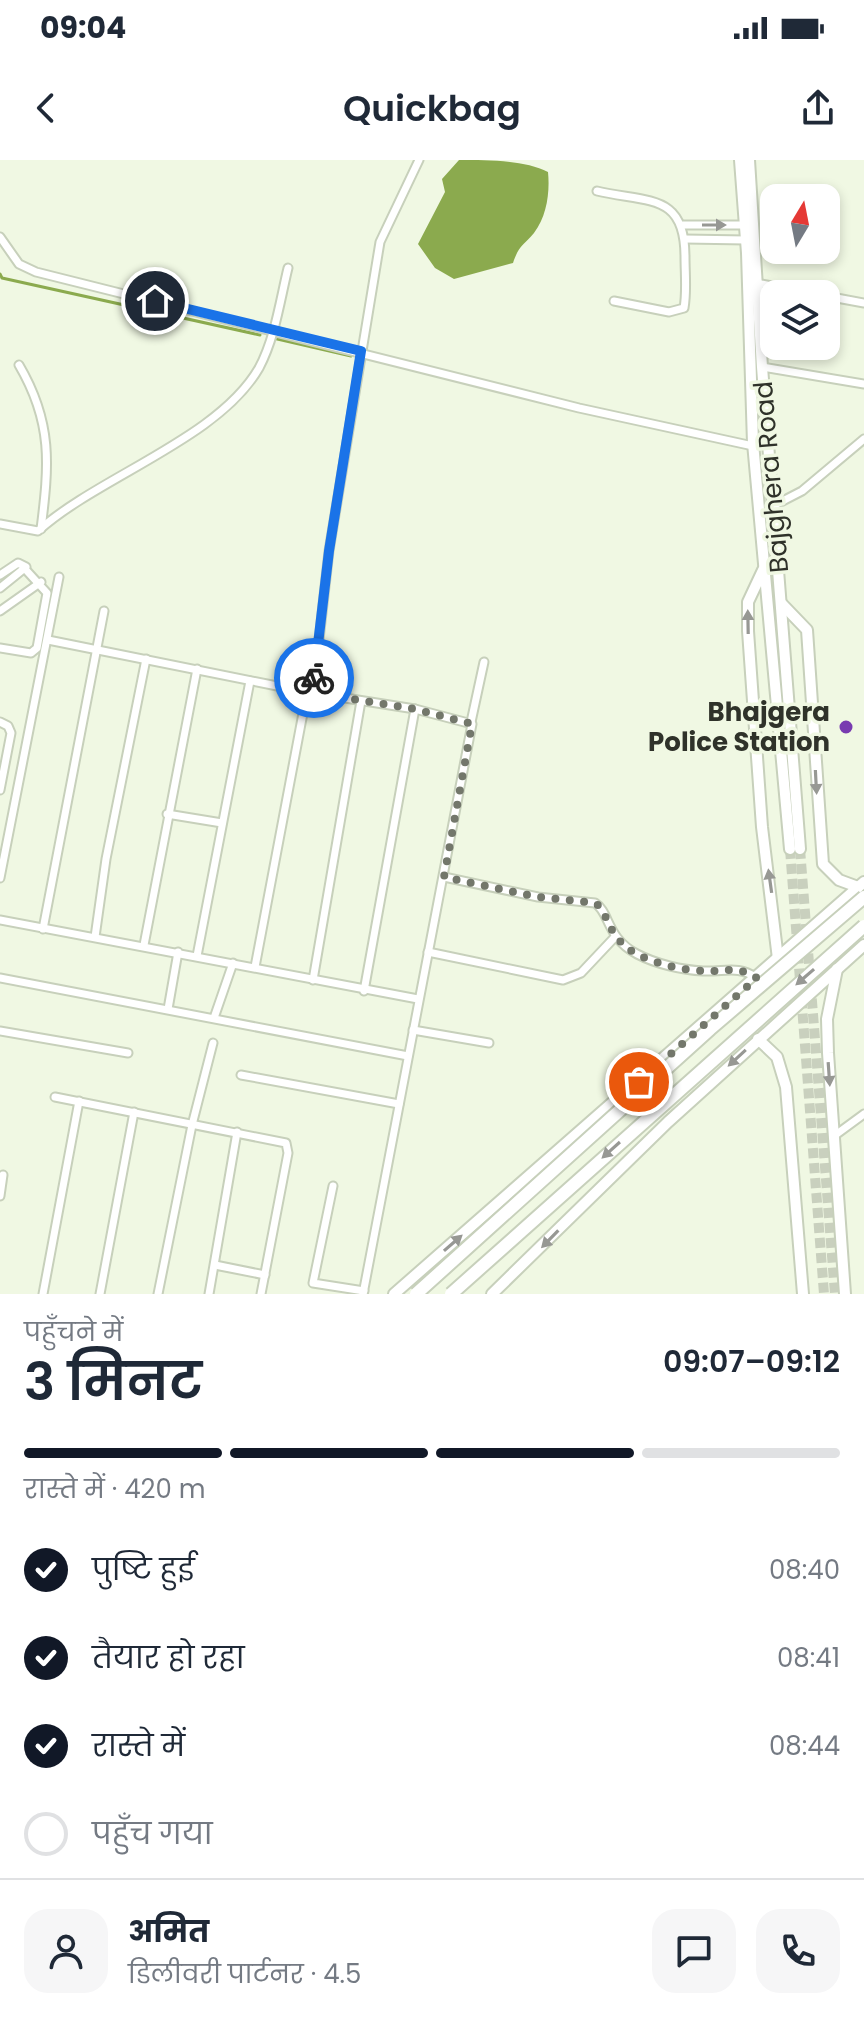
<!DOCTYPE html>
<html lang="hi">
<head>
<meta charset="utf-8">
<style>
	:root { --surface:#fff; --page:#f6f6f7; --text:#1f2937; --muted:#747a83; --line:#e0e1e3; --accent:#111827 }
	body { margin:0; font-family:Poppins,"Noto Sans Devanagari",sans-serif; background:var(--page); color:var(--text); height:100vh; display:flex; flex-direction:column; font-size:30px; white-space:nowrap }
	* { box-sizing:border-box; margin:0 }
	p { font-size:26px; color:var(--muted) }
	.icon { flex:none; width:44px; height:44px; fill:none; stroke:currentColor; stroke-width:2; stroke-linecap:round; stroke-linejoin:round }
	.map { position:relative; height:1134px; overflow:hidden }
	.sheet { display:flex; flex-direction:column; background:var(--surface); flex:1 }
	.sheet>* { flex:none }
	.needle { width:52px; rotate:10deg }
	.tools { position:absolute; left:760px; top:24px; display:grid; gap:16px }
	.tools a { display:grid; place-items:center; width:80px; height:80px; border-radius:16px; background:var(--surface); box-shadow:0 4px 12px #0003; font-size:40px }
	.pin { position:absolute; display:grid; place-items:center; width:68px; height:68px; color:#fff; margin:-34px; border:4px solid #fff; border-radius:50%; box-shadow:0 2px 8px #0007 }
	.courier { position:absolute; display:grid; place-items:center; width:80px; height:80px; margin:-40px; border:6px solid #1a73e8; border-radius:50%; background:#fff; color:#222; box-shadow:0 2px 10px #0007 }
	.headline em { font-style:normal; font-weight:600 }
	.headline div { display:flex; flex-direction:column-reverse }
	.headline { display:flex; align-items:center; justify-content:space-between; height:136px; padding:0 24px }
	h1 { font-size:52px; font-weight:600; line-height:60px }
	.bar { display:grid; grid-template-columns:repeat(4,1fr); gap:12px 8px; align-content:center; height:96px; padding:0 24px }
	.bar i { height:10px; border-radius:6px; background:var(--line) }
	.bar .on { background:var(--accent) }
	.bar p { grid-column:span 4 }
	.line { display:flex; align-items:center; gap:20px; padding:0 24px; border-top:2px solid var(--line) }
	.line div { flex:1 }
	.round { display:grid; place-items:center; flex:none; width:84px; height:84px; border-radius:24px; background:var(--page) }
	ol { padding:0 24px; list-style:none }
	li { display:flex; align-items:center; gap:24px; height:88px }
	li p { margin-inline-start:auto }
	li .icon { padding:8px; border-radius:50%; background:var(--accent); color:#fff; stroke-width:4 }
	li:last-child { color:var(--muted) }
	li i { width:44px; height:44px; border:4px solid var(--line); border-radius:50% }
	.status { display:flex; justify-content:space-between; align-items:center; height:56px; padding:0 40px; background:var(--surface); direction:ltr }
	.status svg { height:22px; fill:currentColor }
	header { display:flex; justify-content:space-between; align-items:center; height:104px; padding:0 24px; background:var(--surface); font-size:36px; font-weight:600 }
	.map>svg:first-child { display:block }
	.water { fill:#8baa4e }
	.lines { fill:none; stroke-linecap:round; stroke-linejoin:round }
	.stream { stroke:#8baa4e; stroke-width:3 }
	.secondary-tunnel { stroke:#c9d0be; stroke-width:10; stroke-dasharray:10 5; stroke-linecap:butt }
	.street-casing { stroke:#c7d0bb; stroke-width:11 }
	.secondary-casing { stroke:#c7d0bb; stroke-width:14 }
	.street { stroke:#fff; stroke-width:7 }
	.secondary { stroke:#fff; stroke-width:10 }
	.highway-bridge-casing { stroke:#c7d0bb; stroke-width:16; stroke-linecap:butt }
	.highway-bridge { stroke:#fff; stroke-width:12 }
	.oneway { fill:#979894 }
	.done { stroke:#73776b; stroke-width:8; stroke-dasharray:0 14.4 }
	.route { stroke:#1a73e8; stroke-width:10 }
	.poi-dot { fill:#783bb0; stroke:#f0f8e3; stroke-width:3 }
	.labels { text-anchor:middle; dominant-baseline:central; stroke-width:7; stroke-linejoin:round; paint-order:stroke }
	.street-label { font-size:26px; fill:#2f322a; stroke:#f0f8e3 }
	.poi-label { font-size:26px; font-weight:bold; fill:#2f322a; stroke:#f0f8e3; text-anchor:end }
</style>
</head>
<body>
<div class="status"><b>09:04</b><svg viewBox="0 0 49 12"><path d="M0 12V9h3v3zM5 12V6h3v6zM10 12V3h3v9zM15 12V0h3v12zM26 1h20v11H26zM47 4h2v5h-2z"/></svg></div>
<header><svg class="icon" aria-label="back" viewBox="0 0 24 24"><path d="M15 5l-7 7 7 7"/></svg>Quickbag<svg class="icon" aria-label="share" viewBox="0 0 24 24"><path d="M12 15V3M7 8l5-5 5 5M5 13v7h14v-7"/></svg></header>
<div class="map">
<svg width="864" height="1134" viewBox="0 0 864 1134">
	<rect width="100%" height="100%" fill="#f0f8e3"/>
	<path class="water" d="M459,0c29,0 66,0 89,12 2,20 -1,44 -14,61 -11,13 -15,12 -21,30l-59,16 -19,-11 -17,-24 27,-52 -3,-13z"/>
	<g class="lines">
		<g class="stream">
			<polyline points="0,114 2,118 260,175"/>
			<polyline points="273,178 351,196"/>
		</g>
		<g class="secondary-tunnel">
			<polyline points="790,689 824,1134"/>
			<polyline points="800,689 835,1134"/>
		</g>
		<g class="street-casing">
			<g id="street">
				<path d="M597,31c52,12 88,2 88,66 0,17 2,35 -1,51l-15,4 -55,-11"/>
				<polyline points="683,65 745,65"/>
				<polyline points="0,77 19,104 36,112 579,248 753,286"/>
				<polyline points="685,79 746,80"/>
				<polyline points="756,123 814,134"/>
				<polyline points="826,136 864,143"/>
				<path d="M19,205c34,58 30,100 22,164"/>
				<polyline points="762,207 864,224"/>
				<polyline points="773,346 802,331 864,279"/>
				<path d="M0,364l38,7c61,-55 180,-92 221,-163 16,-30 21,-67 29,-100"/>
				<polyline points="0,415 18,403 26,407 0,428"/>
				<polyline points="0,451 41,422"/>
				<polyline points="48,480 307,532 415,549 472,564 363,1134"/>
				<polyline points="0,488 31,493 37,488 47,433 26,410"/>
				<polyline points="313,533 329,391 380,82 419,0"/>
				<polyline points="0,562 8,566 11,573 0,630"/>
				<polyline points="471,562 484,502"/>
				<polyline points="167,654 222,663"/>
				<path d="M444,717l94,20 57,6c15,9 11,35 42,51 19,10 45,16 66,17 23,1 34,-6 54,7"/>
				<polyline points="0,718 59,417"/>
				<polyline points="0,760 418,839"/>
				<polyline points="43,769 104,451"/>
				<polyline points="95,777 106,699 146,499"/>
				<polyline points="144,785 197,509"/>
				<polyline points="428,792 563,820 581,813 614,778"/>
				<polyline points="197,796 250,521"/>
				<polyline points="255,807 307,532"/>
				<polyline points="0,818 408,896"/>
				<polyline points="313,820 361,541"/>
				<polyline points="364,831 415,549"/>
				<polyline points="168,849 178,792"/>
				<polyline points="214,858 233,803"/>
				<polyline points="413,870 489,883"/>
				<polyline points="0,871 128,893"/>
				<polyline points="241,915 399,944"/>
				<polyline points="55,937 286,983 288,993 261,1134"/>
				<polyline points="834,976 864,954"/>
				<polyline points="333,1026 313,1123 364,1131"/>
				<polyline points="0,1036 3,1015"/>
				<polyline points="215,1105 265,1115"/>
				<polyline points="43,1134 79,941"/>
				<polyline points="100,1134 134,952"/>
				<polyline points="158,1134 192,965 213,883"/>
				<polyline points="209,1134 237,972"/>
			</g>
		</g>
		<g class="secondary-casing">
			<g id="secondary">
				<polyline points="740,0 747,93 753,283 790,689"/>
				<polyline points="749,0 762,207 800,689"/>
				<polyline points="763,410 748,442 748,471 762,667 778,799"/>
				<polyline points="781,443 807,470 823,704 839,720 858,727"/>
				<polyline points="837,809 827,859 828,893 845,1134"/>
				<polyline points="758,879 777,897 786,927 803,1134"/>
				<polyline points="394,1134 864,722"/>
				<polyline points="492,1134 668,962 864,785"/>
			</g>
		</g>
		<use href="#street" class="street"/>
		<use href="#secondary" class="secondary"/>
		<g class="highway-bridge-casing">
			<g id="highway-bridge">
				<polyline points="416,1134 710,869 864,737"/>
				<polyline points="451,1134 864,766"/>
			</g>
		</g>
		<use href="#highway-bridge" class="highway-bridge"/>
	</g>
	<defs><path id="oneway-solid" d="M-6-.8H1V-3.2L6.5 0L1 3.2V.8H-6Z" transform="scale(2)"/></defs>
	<g class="oneway">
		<use href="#oneway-solid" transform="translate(714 65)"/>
		<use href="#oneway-solid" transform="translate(748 462) rotate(-91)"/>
		<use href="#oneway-solid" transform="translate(816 622) rotate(87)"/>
		<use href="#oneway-solid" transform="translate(770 721) rotate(-98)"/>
		<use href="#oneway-solid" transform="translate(805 817) rotate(139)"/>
		<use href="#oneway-solid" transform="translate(737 898) rotate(137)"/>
		<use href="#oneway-solid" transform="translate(829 914) rotate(86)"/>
		<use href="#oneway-solid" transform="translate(611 990) rotate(138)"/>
		<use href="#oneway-solid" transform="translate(550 1079) rotate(134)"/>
		<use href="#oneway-solid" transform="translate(453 1083) rotate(-41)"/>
	</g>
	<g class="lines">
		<path class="done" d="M314,518l-1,15 102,16 57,15 -28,153 94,20 57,6c14,8 11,35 42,51 19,10 45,16 66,17 22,1 34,-6 54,7l-118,104"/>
		<polyline class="route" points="155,141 361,191 329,391 314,518"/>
	</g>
	<circle class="poi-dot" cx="846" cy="567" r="8"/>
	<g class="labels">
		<g class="street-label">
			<text transform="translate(771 317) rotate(-95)">Bajghera Road</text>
		</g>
		<g class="poi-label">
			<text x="830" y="552">Bhajgera<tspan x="830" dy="30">Police Station</tspan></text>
		</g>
	</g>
</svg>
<div class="tools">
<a><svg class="needle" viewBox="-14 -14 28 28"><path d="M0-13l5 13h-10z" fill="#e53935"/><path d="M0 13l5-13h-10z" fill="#747a83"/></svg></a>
<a><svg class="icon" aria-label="layers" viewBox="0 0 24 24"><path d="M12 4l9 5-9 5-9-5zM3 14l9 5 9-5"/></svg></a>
</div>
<div class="pin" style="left:639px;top:922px;background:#ea580c"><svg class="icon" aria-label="bag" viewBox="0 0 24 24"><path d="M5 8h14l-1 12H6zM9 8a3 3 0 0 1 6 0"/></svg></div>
<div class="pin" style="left:155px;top:141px;background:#1f2937"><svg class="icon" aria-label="home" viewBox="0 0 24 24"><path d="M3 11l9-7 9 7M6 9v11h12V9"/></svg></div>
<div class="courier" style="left:314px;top:518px"><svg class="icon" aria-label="bike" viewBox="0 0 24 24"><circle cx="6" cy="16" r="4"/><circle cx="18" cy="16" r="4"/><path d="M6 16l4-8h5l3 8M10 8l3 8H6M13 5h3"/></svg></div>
</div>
<section class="sheet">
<div class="headline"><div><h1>3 मिनट</h1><p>पहुँचने में</p></div><em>09:07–09:12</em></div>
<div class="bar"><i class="on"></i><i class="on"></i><i class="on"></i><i></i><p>रास्ते में · 420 m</p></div>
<ol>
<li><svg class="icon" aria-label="check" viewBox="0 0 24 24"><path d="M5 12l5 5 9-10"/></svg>पुष्टि हुई<p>08:40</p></li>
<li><svg class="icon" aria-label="check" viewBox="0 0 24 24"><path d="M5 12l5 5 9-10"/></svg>तैयार हो रहा<p>08:41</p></li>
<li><svg class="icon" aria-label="check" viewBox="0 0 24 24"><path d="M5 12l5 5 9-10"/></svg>रास्ते में<p>08:44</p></li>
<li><i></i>पहुँच गया</li>
</ol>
<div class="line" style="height:144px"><a class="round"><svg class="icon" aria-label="person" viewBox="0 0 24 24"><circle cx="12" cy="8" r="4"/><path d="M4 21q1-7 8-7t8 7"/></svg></a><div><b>अमित</b><p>डिलीवरी पार्टनर · 4.5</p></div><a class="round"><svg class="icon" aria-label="chat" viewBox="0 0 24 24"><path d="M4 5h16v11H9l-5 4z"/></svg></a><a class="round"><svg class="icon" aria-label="phone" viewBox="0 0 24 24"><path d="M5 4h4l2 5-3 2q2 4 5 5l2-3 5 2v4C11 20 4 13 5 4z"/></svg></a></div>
</section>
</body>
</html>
